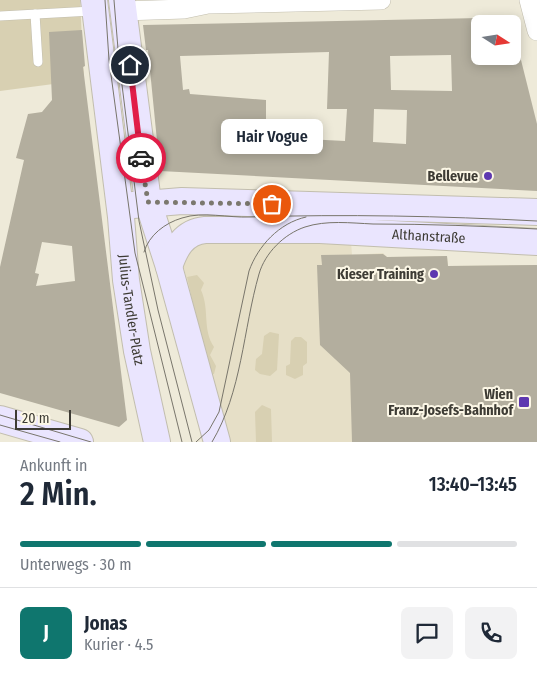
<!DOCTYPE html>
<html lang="de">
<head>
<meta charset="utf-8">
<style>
	:root { --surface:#fff; --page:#f2f2f3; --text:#1f2937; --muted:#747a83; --line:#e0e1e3; --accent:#0f766e }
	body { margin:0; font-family:"Fira Sans Condensed",sans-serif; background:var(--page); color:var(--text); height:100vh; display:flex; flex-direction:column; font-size:19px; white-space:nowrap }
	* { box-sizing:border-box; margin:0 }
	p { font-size:16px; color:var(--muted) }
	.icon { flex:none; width:28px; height:28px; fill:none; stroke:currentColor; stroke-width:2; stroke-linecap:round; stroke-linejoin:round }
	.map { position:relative; height:442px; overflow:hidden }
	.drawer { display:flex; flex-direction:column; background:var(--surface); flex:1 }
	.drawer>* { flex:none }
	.needle { width:32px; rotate:102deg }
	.fabs { position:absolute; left:471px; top:15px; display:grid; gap:10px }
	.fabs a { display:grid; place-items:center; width:50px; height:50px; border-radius:8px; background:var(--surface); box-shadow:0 2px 12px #0003; font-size:25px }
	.scale { position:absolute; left:15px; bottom:12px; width:56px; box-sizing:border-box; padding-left:5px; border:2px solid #3d3b34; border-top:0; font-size:14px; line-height:18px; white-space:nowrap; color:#3d3b34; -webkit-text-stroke:4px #fcf7e6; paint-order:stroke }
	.pin { position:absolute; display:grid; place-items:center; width:42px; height:42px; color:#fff; margin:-21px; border:2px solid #fff; border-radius:50%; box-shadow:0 1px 5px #0007 }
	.courier { position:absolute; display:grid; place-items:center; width:50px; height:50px; margin:-25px; border:4px solid #e11d48; border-radius:50%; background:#fff; color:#222; box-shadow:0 1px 6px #0007 }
	.bubble { position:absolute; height:35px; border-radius:8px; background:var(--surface); box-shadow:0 2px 12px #0003; font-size:16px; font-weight:600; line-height:35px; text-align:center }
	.headline em { font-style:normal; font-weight:600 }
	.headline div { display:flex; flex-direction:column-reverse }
	.headline { display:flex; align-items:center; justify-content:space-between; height:85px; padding:0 20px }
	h1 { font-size:32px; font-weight:600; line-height:38px }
	.bar { display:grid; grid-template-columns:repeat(4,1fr); gap:8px 5px; align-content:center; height:60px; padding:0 20px }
	.bar i { height:6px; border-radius:4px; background:var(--line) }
	.bar .active { background:var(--accent) }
	.bar p { grid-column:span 4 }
	.line { display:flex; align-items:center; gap:12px; padding:0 20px; border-top:1px solid var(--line) }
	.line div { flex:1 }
	.round { display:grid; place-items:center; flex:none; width:52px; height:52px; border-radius:8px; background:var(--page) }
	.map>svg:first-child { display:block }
	.built { fill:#e6dfc7 }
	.green { fill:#d8d0b2 }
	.building { fill:#b3ae9e; fill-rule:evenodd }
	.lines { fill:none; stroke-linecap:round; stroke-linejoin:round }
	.lane-casing { stroke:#c2beae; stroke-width:10 }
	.street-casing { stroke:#c2beae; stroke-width:20 }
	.secondary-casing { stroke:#c2beae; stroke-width:28 }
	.lane { stroke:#fff; stroke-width:9 }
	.street { stroke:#fff; stroke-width:19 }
	.secondary { stroke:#eae5fe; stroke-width:26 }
	.tram { stroke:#78756b; stroke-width:1 }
	.done { stroke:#7b786e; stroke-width:5; stroke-dasharray:0 9 }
	.route { stroke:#e11d48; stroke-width:6 }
	.poi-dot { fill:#5e38b0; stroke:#fcf7e6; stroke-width:2 }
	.labels { text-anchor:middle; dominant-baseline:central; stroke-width:4; stroke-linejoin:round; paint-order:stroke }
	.poi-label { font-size:14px; font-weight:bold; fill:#3d3b34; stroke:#fcf7e6; text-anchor:end }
	.street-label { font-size:14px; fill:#3d3b34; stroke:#fcf7e6 }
</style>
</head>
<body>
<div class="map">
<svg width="537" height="442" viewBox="0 0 537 442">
	<rect width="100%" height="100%" fill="#eeead9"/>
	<polygon class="built" points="205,242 351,242 352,255 383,253 387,257 447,256 448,266 537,265 537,442 228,442 214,395 183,264 193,247"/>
	<g class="green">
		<polygon points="0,0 80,0 84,80 0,91"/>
		<path d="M197,275l7,8 -3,7c9,20 1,39 13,57l-4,8 6,11 -2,8 -5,1 -22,-98z"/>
		<polygon points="270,332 279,334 277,370 270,376 260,374 255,370 256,359 262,354 264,336"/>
		<polygon points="295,337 301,337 307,342 307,363 303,366 303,375 295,379 286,375 286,366 290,364 291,341"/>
		<polygon points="262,405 271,409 272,442 256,442 255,412"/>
	</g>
	<g class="building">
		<path d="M480,18v38h40l17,68v67l-377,-20 -12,-121h-2l-3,-25zM329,52l-2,57h20l-2,32 -79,-4v-37l-76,-6 -1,-5 -6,1 -3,-34zM451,55l1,36 -61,-1 -1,-34zM374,109l33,1 -1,34 -33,-2z"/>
		<path d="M82,30l3,36 -2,1 44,353 -8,7 -119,-34v-126l24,-107 -8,-2 12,-44 14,-2 10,-12 -3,-68zM42,242l30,4 3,35 -39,5 3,-12 -4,-1z"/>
		<polygon points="383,254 387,257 447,256 448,266 537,265 537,442 352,442 350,373 320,345 317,265 322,265 321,255"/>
	</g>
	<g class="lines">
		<g class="lane-casing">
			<g id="lane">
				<polyline points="35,14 38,62"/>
				<polyline points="0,16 92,11"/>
			</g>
		</g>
		<g class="street-casing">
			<g id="street">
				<polyline points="529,0 537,31"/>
				<polyline points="123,11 184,9 208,4 381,0"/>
			</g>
		</g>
		<g class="secondary-casing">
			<g id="secondary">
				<path id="s1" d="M94,0l27,217 5,63 11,71 20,91"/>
				<polyline points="122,0 148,202 169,267 217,442"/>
				<polyline points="133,205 182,201 537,212"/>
				<path id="s2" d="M169,267c6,-19 15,-35 36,-37h115l217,12"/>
				<polyline points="0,419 80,442"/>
			</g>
		</g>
		<use href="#lane" class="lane"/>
		<use href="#street" class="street"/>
		<use href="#secondary" class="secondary"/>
		<g class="tram">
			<polyline points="105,0 109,60 135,253 182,442"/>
			<polyline points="114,0 119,61 139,221 158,310 192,442"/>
			<path d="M144,252c5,-17 21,-29 38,-34 21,-7 46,0 68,-1 96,-3 191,-1 287,4"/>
			<polyline points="0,415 91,442"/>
			<polyline points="0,425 60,442"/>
			<path d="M196,442l13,-12 10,-18 30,-141c9,-25 30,-48 57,-54"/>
			<path d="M212,442c30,-50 31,-112 47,-168 6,-21 25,-40 46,-47 21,-7 46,-4 68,-3 55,0 109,2 164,5"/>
		</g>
	</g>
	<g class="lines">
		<polyline class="done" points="141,158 148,202 272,204"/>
		<polyline class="route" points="130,65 141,158"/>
	</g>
	<g class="poi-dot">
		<circle cx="488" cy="176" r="5"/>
		<circle cx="434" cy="274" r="5"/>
		<rect x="518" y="396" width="12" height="12" rx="2.5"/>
	</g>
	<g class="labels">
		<g class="poi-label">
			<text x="478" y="176">Bellevue</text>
			<text x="424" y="274">Kieser Training</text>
			<text x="513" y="394">Wien<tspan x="513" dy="16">Franz-Josefs-Bahnhof</tspan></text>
		</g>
		<g class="street-label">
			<text stroke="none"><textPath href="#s2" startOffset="279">Althanstraße</textPath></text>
			<text stroke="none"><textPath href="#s1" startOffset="312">Julius-Tandler-Platz</textPath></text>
		</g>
	</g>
</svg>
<div class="fabs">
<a><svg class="needle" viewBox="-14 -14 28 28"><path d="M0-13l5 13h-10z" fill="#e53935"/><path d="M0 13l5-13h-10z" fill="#747a83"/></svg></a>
</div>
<div class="scale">20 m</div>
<div class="pin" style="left:272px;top:204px;background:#ea580c"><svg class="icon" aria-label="bag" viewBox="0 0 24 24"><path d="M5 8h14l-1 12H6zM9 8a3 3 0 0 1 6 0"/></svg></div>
<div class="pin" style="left:130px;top:65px;background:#1f2937"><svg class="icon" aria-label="home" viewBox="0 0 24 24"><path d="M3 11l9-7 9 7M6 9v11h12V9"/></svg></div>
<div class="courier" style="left:141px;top:158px"><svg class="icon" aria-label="car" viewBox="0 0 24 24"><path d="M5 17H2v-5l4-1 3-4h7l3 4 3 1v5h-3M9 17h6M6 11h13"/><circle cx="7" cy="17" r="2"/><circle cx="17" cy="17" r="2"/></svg></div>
<div class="bubble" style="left:221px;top:119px;width:102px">Hair Vogue</div>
</div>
<section class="drawer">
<div class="headline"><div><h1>2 Min.</h1><p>Ankunft in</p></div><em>13:40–13:45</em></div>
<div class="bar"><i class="active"></i><i class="active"></i><i class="active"></i><i></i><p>Unterwegs · 30 m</p></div>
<div class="line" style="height:90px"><b class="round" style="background:var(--accent);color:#fff">J</b><div><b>Jonas</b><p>Kurier · 4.5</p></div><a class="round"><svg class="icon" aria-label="chat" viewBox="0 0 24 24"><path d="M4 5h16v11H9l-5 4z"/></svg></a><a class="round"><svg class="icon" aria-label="phone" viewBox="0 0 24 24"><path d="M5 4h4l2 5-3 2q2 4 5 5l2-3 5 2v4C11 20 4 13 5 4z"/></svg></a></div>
</section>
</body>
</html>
